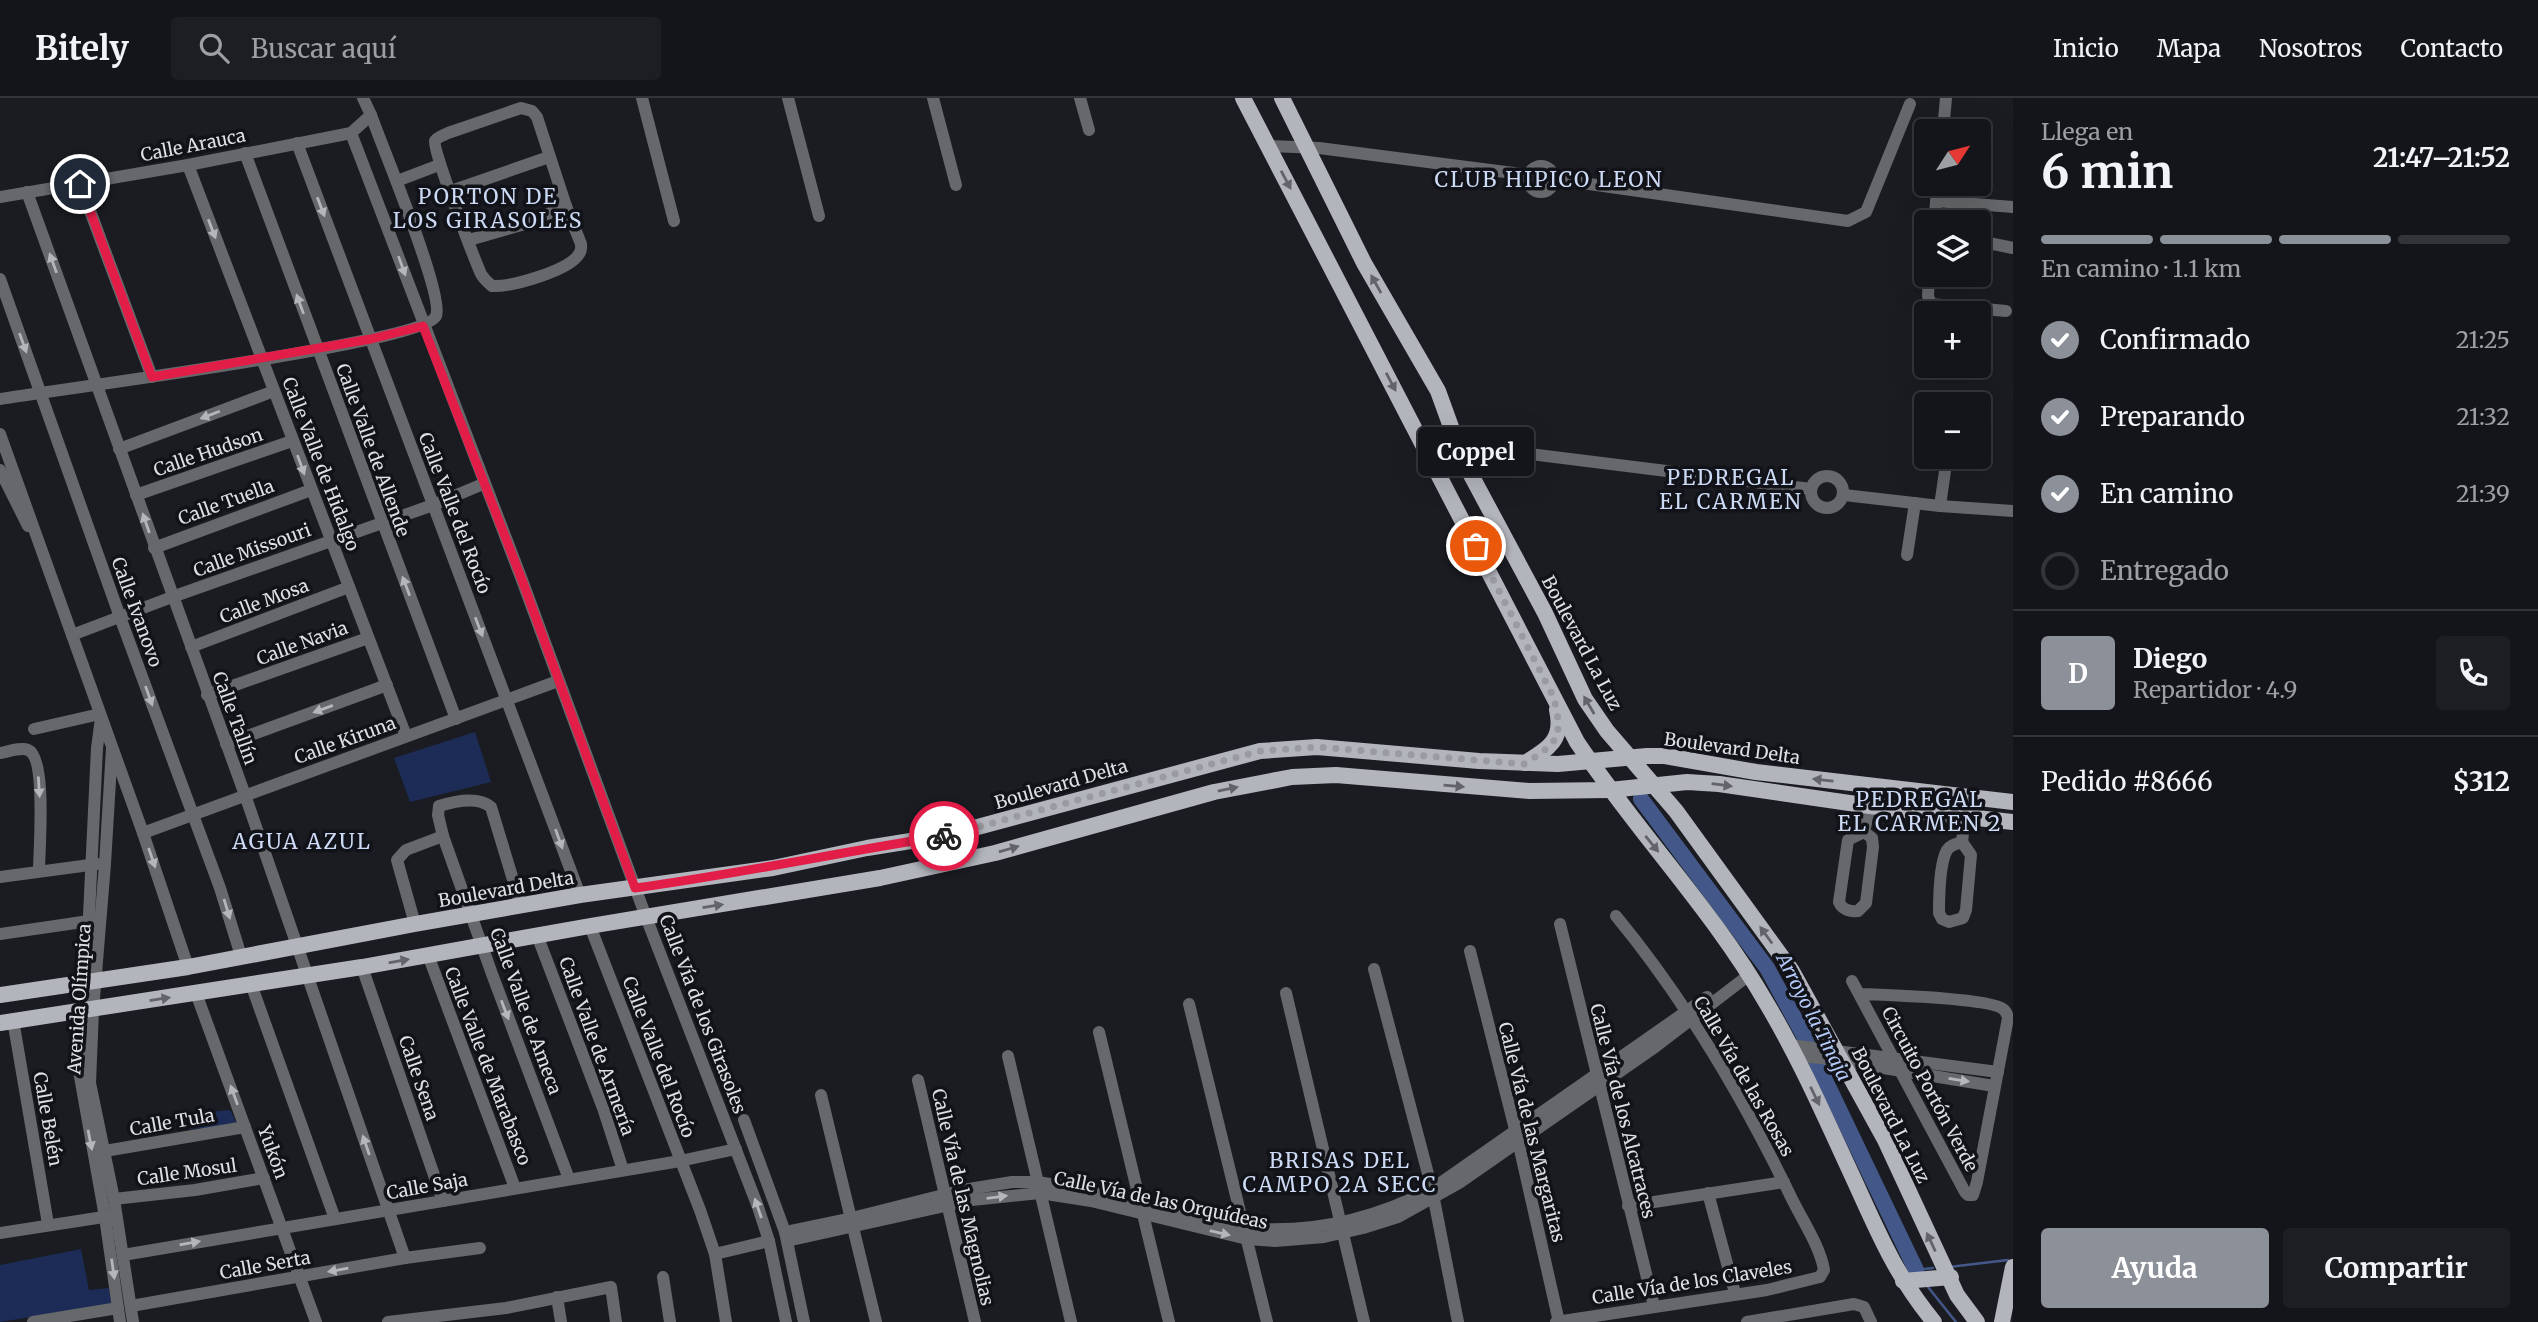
<!DOCTYPE html>
<html lang="es">
<head>
<meta charset="utf-8">
<style>
	:root { --surface:#14151a; --page:#1d1e23; --text:#f1f3f6; --muted:#9d9fa2; --line:#333439; --accent:#8c9099 }
	body { margin:0; font-family:Merriweather,serif; background:var(--page); color:var(--text); height:100vh; display:flex; flex-direction:column; font-size:26px; white-space:nowrap }
	* { box-sizing:border-box; margin:0 }
	p { font-size:23px; color:var(--muted) }
	.icon { flex:none; width:38px; height:38px; fill:none; stroke:currentColor; stroke-width:2; stroke-linecap:round; stroke-linejoin:round }
	.map { position:relative; flex:1; overflow:hidden }
	.sheet { display:flex; flex-direction:column; background:var(--surface); width:525px }
	.sheet>* { flex:none }
	.needle { width:46px; rotate:54deg }
	.fabs { position:absolute; left:1914px; top:21px; display:grid; gap:14px }
	.fabs a { display:grid; place-items:center; width:77px; height:77px; border-radius:7px; background:var(--surface); box-shadow:0 7px 28px #0002,0 0 0 2px var(--line); font-size:35px }
	.pin { position:absolute; display:grid; place-items:center; width:60px; height:60px; color:#fff; margin:-30px; border:4px solid #fff; border-radius:50%; box-shadow:0 2px 7px #0007 }
	.courier { position:absolute; display:grid; place-items:center; width:70px; height:70px; margin:-35px; border:5px solid #e11d48; border-radius:50%; background:#fff; color:#222; box-shadow:0 2px 9px #0007 }
	.bubble { position:absolute; height:49px; border-radius:7px; background:var(--surface); box-shadow:0 7px 28px #0002,0 0 0 2px var(--line); font-size:23px; font-weight:700; line-height:49px; text-align:center }
	.overview em { font-style:normal; font-weight:700 }
	.overview div { display:flex; flex-direction:column-reverse }
	.overview { display:flex; align-items:center; justify-content:space-between; height:119px; padding:0 28px }
	h1 { font-size:46px; font-weight:700; line-height:52px }
	.bar { display:grid; grid-template-columns:repeat(4,1fr); gap:10px 7px; align-content:center; height:84px; padding:0 28px }
	.bar i { height:9px; border-radius:5px; background:var(--line) }
	.bar .active { background:var(--accent) }
	.bar p { grid-column:span 4 }
	.line { display:flex; align-items:center; gap:18px; padding:0 28px; border-top:2px solid var(--line) }
	.line div { flex:1 }
	.round { display:grid; place-items:center; flex:none; width:74px; height:74px; border-radius:7px; background:var(--page) }
	ol { padding:0 28px; list-style:none }
	li { display:flex; align-items:center; gap:21px; height:77px }
	li p { margin-inline-start:auto }
	li .icon { padding:7px; border-radius:50%; background:var(--accent); color:#fff; stroke-width:4 }
	li:last-child { color:var(--muted) }
	li i { width:38px; height:38px; border:4px solid var(--line); border-radius:50% }
	.cta { display:flex; gap:14px; margin-top:auto; padding:14px 28px }
	.cta a { flex:1; height:80px; border-radius:7px; background:var(--accent); color:#fff; font-size:28px; font-weight:700; line-height:80px; text-align:center }
	.cta a+a { background:var(--page); color:var(--text) }
	header { display:flex; align-items:center; gap:42px; box-sizing:border-box; height:98px; padding:0 35px; background:var(--surface); border-bottom:2px solid var(--line) }
	header strong { font-size:33px }
	nav { display:flex; gap:38px; margin-inline-start:auto; font-size:24px }
	.search { width:490px; height:63px; background:var(--page); display:flex; align-items:center; gap:18px; box-sizing:border-box; padding:0 24px; border-radius:7px; color:var(--muted); font-size:26px }
	main { display:flex; flex:1; min-height:0 }
	.map>svg:first-child { display:block }
	.green { fill:#1c2c56 }
	.lines { fill:none; stroke-linecap:round; stroke-linejoin:round }
	.stream { stroke:#435889; stroke-width:2.5 }
	.river { stroke:#435889; stroke-width:16 }
	.minor { stroke:#66686b; stroke-width:12 }
	.major { stroke:#b2b5bc; stroke-width:16 }
	.oneway { fill:#62646a }
	.oneway2 { fill:#b4b6ba }
	.done { stroke:#999ba0; stroke-width:7; stroke-dasharray:0 12.6 }
	.route { stroke:#e11d48; stroke-width:9 }
	.labels { text-anchor:middle; dominant-baseline:central; stroke-width:7; stroke-linejoin:round; paint-order:stroke }
	.street-label { font-size:18px; fill:#dee0e4; stroke:#111319 }
	.water-label { font-size:19px; font-style:italic; fill:#b3c8f6; stroke:#111319 }
	.quarter-label { font-size:21px; letter-spacing:2px; fill:#cddaf5; stroke:#111319 }
</style>
</head>
<body>
<header>
<strong>Bitely</strong>
<div class="search"><svg class="icon" aria-label="search" viewBox="0 0 24 24"><circle cx="10" cy="10" r="6"/><path d="M15 15l6 6"/></svg>Buscar aquí</div>
<nav><a>Inicio</a><a>Mapa</a><a>Nosotros</a><a>Contacto</a></nav>
</header>
<main>
<div class="map">
<svg width="2013" height="1224" viewBox="0 0 2013 1224">
	<rect width="100%" height="100%" fill="#1a1c22"/>
	<g class="green">
		<polygon points="475,634 491,684 410,704 394,660"/>
		<polygon points="230,1012 238,1028 190,1031 187,1016"/>
		<polygon points="81,1151 89,1192 109,1190 112,1205 106,1207 0,1224 0,1167"/>
	</g>
	<g class="lines">
		<g class="stream">
			<polyline points="1949,1169 2008,1162"/>
			<polyline points="1916,1172 1933,1170"/>
			<polyline points="1928,1189 1956,1224"/>
		</g>
		<polyline class="river" points="1641,701 1767,870 1802,934 1916,1172"/>
		<g class="minor">
			<polyline points="642,0 674,123"/>
			<polyline points="788,0 819,118"/>
			<polyline points="933,0 956,87"/>
			<polyline points="1080,0 1089,32"/>
			<path d="M521,10l11,3 5,6 29,89 15,38c0,4 1,6 -2,10 -10,17 -68,33 -87,32 -5,-4 -8,-7 -11,-12 -6,-14 -49,-124 -46,-133 2,-4 9,-6 13,-8z"/>
			<polyline points="1943,33 1946,0"/>
			<polyline points="351,35 522,482 646,819 758,1109 769,1143 786,1224"/>
			<polyline points="297,45 580,797"/>
			<polyline points="1268,48 1319,50 1529,77"/>
			<polyline points="245,55 456,621"/>
			<polyline points="188,67 406,638"/>
			<circle cx="1541" cy="81" r="13"/>
			<polyline points="1554,81 1848,123 1866,114 1910,6"/>
			<polyline points="397,83 439,67"/>
			<polyline points="80,86 152,279"/>
			<polyline points="451,93 549,59"/>
			<polyline points="27,94 245,697 405,1160"/>
			<polyline points="0,99 188,67 351,35 371,17 363,0"/>
			<polyline points="1936,103 2013,109"/>
			<polyline points="1934,124 1938,86"/>
			<polyline points="469,142 525,126 566,108"/>
			<polyline points="1979,143 2013,150"/>
			<polyline points="1929,177 1928,198 1931,206 2006,213"/>
			<polyline points="0,181 120,519 220,790 241,858"/>
			<path d="M0,301c52,-9 424,-56 436,-83 9,-20 -55,-172 -65,-201"/>
			<polyline points="0,336 143,735 188,869"/>
			<polyline points="1424,346 1457,347 1811,391"/>
			<polyline points="119,351 274,293"/>
			<polyline points="0,372 28,428"/>
			<circle cx="1827" cy="394" r="16"/>
			<polyline points="136,397 292,343"/>
			<polyline points="1844,397 1940,408 2013,413"/>
			<polyline points="1940,408 1947,359"/>
			<polyline points="154,450 311,392"/>
			<polyline points="1907,457 1915,405"/>
			<polyline points="72,537 172,499 433,407 483,386"/>
			<polyline points="191,549 349,489"/>
			<polyline points="207,597 368,540"/>
			<polyline points="101,620 97,650 85,901 79,973 105,1119 120,1224"/>
			<polyline points="34,631 100,616"/>
			<polyline points="226,646 387,587"/>
			<polyline points="112,650 105,766 93,912 90,985 114,1101 133,1224"/>
			<path d="M0,655c7,-1 21,-6 28,-3 19,7 11,101 11,121"/>
			<path d="M1864,734l8,6 1,9 -7,56 -8,8c-7,1 -16,-1 -19,-9l9,-62z"/>
			<polyline points="1864,734 1870,708"/>
			<polyline points="143,735 558,583"/>
			<path d="M1962,744l9,13 -5,55 -3,8 -14,4 -7,-3 -3,-6c0,-15 0,-49 8,-63 3,-5 9,-6 15,-8z"/>
			<polyline points="1962,744 1965,718"/>
			<polyline points="0,779 97,766"/>
			<path d="M521,808l-30,-99c-13,-11 -36,-6 -52,-1l-1,9 5,21 49,138 77,205"/>
			<polyline points="415,826 397,762 406,752 443,738"/>
			<polyline points="1560,826 1654,1208"/>
			<polyline points="590,828 700,1112 715,1156 726,1224"/>
			<polyline points="0,836 89,823"/>
			<polyline points="537,837 603,1010 623,1072"/>
			<polyline points="1470,853 1518,1043 1559,1224"/>
			<polyline points="428,857 515,1090"/>
			<polyline points="362,869 443,1103"/>
			<polyline points="1374,871 1432,1091 1458,1224"/>
			<path d="M1852,883l113,211 3,3h5l4,-13 31,-164c-1,-4 -1,-6 -5,-9 -14,-11 -120,-14 -143,-15"/>
			<polyline points="251,886 335,1121"/>
			<polyline points="196,895 316,1224"/>
			<polyline points="1286,895 1364,1224"/>
			<polyline points="1189,906 1267,1224"/>
			<polyline points="13,922 48,1126"/>
			<polyline points="1099,934 1169,1224"/>
			<polyline points="1790,947 1998,974"/>
			<polyline points="1008,958 1071,1224"/>
			<polyline points="1795,958 1822,960 1994,988"/>
			<polyline points="918,982 975,1224"/>
			<polyline points="821,997 876,1224"/>
			<polyline points="744,1022 785,1134 804,1224"/>
			<polyline points="105,1053 245,1029"/>
			<polyline points="1708,1095 1735,1195"/>
			<polyline points="114,1101 195,1092 264,1080"/>
			<polyline points="1628,1108 1784,1084"/>
			<path d="M785,1134l67,-14 111,-28 49,-8h25l33,5 174,41c66,6 130,-9 188,-39l275,-192"/>
			<polyline points="0,1135 110,1118"/>
			<polyline points="787,1143 972,1102 1040,1095 1091,1103 1247,1141 1275,1143 1324,1139 1363,1130 1398,1119 1459,1085 1655,949 1749,877"/>
			<polyline points="715,1156 769,1143"/>
			<polyline points="123,1157 680,1063 736,1051"/>
			<polyline points="663,1179 670,1224"/>
			<polyline points="557,1199 561,1224"/>
			<polyline points="131,1208 405,1160 480,1150"/>
			<polyline points="33,1224 118,1210"/>
			<polyline points="388,1224 506,1210 611,1189 616,1224"/>
			<path d="M1556,1224l211,-32 53,-13 4,-7c-4,-24 -22,-50 -33,-73 -48,-99 -104,-195 -175,-281"/>
			<polyline points="1747,1224 1854,1206 1864,1209 1871,1224"/>
		</g>
		<g class="major">
			<path d="M1243,0l334,644c60,90 136,168 190,262 34,57 61,120 89,180 24,53 41,93 78,138"/>
			<polyline points="1282,0 1364,165 1438,293 1463,362 1545,515 1585,601 1607,633 1676,713 1792,873 1885,1042 1957,1197 1977,1224"/>
			<path d="M1525,665c23,-14 39,-23 32,-53"/>
			<polyline points="0,897 188,869 415,826 580,797 773,770 867,750 948,737 1260,653 1317,649 1479,663 1558,666 1647,658 1665,658 1756,674 2013,704"/>
			<polyline points="0,925 362,869 590,828 880,780 995,755 1214,694 1292,679 1336,677 1529,693 1610,692 1687,684 1719,686 1870,708 2013,724"/>
			<polyline points="1903,1183 1951,1179"/>
			<polyline points="2002,1224 2013,1169"/>
		</g>
	</g>
	<defs><path id="oneway-solid" d="M-6-.8H1V-3.2L6.5 0L1 3.2V.8H-6Z" transform="scale(1.75)"/></defs>
	<g class="oneway">
		<use href="#oneway-solid" transform="translate(1286 82) rotate(62)"/>
		<use href="#oneway-solid" transform="translate(1376 186) rotate(-119)"/>
		<use href="#oneway-solid" transform="translate(1391 284) rotate(62)"/>
		<use href="#oneway-solid" transform="translate(1589 607) rotate(-120)"/>
		<use href="#oneway-solid" transform="translate(1823 682) rotate(-174)"/>
		<use href="#oneway-solid" transform="translate(1722 687) rotate(7)"/>
		<use href="#oneway-solid" transform="translate(1454 688) rotate(5)"/>
		<use href="#oneway-solid" transform="translate(1228 691) rotate(-12)"/>
		<use href="#oneway-solid" transform="translate(1652 746) rotate(51)"/>
		<use href="#oneway-solid" transform="translate(1009 751) rotate(-16)"/>
		<use href="#oneway-solid" transform="translate(713 808) rotate(-9)"/>
		<use href="#oneway-solid" transform="translate(1766 837) rotate(-126)"/>
		<use href="#oneway-solid" transform="translate(399 863) rotate(-10)"/>
		<use href="#oneway-solid" transform="translate(160 901) rotate(-9)"/>
		<use href="#oneway-solid" transform="translate(1815 998) rotate(64)"/>
		<use href="#oneway-solid" transform="translate(1931 1144) rotate(-115)"/>
	</g>
	<g class="oneway2">
		<use href="#oneway-solid" transform="translate(321 109) rotate(69)"/>
		<use href="#oneway-solid" transform="translate(212 131) rotate(69)"/>
		<use href="#oneway-solid" transform="translate(53 165) rotate(-110)"/>
		<use href="#oneway-solid" transform="translate(402 168) rotate(70)"/>
		<use href="#oneway-solid" transform="translate(300 206) rotate(-110)"/>
		<use href="#oneway-solid" transform="translate(23 245) rotate(70)"/>
		<use href="#oneway-solid" transform="translate(210 317) rotate(159)"/>
		<use href="#oneway-solid" transform="translate(301 367) rotate(70)"/>
		<use href="#oneway-solid" transform="translate(146 425) rotate(-109)"/>
		<use href="#oneway-solid" transform="translate(406 488) rotate(-111)"/>
		<use href="#oneway-solid" transform="translate(479 529) rotate(69)"/>
		<use href="#oneway-solid" transform="translate(149 598) rotate(70)"/>
		<use href="#oneway-solid" transform="translate(323 611) rotate(160)"/>
		<use href="#oneway-solid" transform="translate(39 689) rotate(86)"/>
		<use href="#oneway-solid" transform="translate(559 741) rotate(70)"/>
		<use href="#oneway-solid" transform="translate(152 760) rotate(71)"/>
		<use href="#oneway-solid" transform="translate(227 811) rotate(73)"/>
		<use href="#oneway-solid" transform="translate(505 912) rotate(69)"/>
		<use href="#oneway-solid" transform="translate(1959 982) rotate(9)"/>
		<use href="#oneway-solid" transform="translate(234 997) rotate(-110)"/>
		<use href="#oneway-solid" transform="translate(90 1042) rotate(79)"/>
		<use href="#oneway-solid" transform="translate(366 1047) rotate(-109)"/>
		<use href="#oneway-solid" transform="translate(997 1099) rotate(-7)"/>
		<use href="#oneway-solid" transform="translate(758 1110) rotate(-109)"/>
		<use href="#oneway-solid" transform="translate(1220 1135) rotate(13)"/>
		<use href="#oneway-solid" transform="translate(190 1145) rotate(-10)"/>
		<use href="#oneway-solid" transform="translate(113 1171) rotate(82)"/>
		<use href="#oneway-solid" transform="translate(338 1172) rotate(170)"/>
	</g>
	<g class="lines">
		<path class="done" d="M944,738l316,-85 57,-4 207,17c35,-22 39,-26 30,-66l-78,-152"/>
		<path class="route" d="M80,86l72,193 219,-38 52,-13 99,254 113,308c104,-14 205,-36 309,-52"/>
	</g>
	<g class="labels">
		<g class="street-label">
			<text transform="translate(193 47) rotate(-11)">Calle Arauca</text>
			<text transform="translate(373 352) rotate(70)">Calle Valle de Allende</text>
			<text transform="translate(208 354) rotate(-19)">Calle Hudson</text>
			<text transform="translate(321 366) rotate(69)">Calle Valle de Hidalgo</text>
			<text transform="translate(226 404) rotate(-20)">Calle Tuella</text>
			<text transform="translate(455 415) rotate(69)">Calle Valle del Rocío</text>
			<text transform="translate(252 452) rotate(-20)">Calle Missouri</text>
			<text transform="translate(264 503) rotate(-21)">Calle Mosa</text>
			<text transform="translate(137 514) rotate(70)">Calle Ivanovo</text>
			<text transform="translate(302 545) rotate(-20)">Calle Navia</text>
			<text transform="translate(1582 545) rotate(62)">Boulevard La Luz</text>
			<text transform="translate(235 620) rotate(70)">Calle Tallín</text>
			<text transform="translate(345 642) rotate(-20)">Calle Kiruna</text>
			<text transform="translate(1732 650) rotate(8)">Boulevard Delta</text>
			<text transform="translate(1061 686) rotate(-16)">Boulevard Delta</text>
			<text transform="translate(506 791) rotate(-10)">Boulevard Delta</text>
			<text transform="translate(79 901) rotate(-86)">Avenida Olímpica</text>
			<text transform="translate(526 913) rotate(70)">Calle Valle de Ameca</text>
			<text transform="translate(703 916) rotate(69)">Calle Vía de los Girasoles</text>
			<text transform="translate(597 948) rotate(70)">Calle Valle de Armería</text>
			<text transform="translate(659 959) rotate(69)">Calle Valle del Rocío</text>
			<text transform="translate(488 968) rotate(69)">Calle Valle de Marabasco</text>
			<text transform="translate(1744 978) rotate(60)">Calle Vía de las Rosas</text>
			<text transform="translate(419 980) rotate(71)">Calle Sena</text>
			<text transform="translate(1930 991) rotate(62)">Circuito Portón Verde</text>
			<text transform="translate(1623 1013) rotate(76)">Calle Vía de los Alcatraces</text>
			<text transform="translate(1891 1017) rotate(63)">Boulevard La Luz</text>
			<text transform="translate(48 1021) rotate(80)">Calle Belén</text>
			<text transform="translate(172 1024) rotate(-10)">Calle Tula</text>
			<text transform="translate(1532 1034) rotate(76)">Calle Vía de las Margaritas</text>
			<text transform="translate(273 1054) rotate(70)">Yukón</text>
			<text transform="translate(187 1074) rotate(-8)">Calle Mosul</text>
			<text transform="translate(427 1088) rotate(-10)">Calle Saja</text>
			<text transform="translate(963 1099) rotate(77)">Calle Vía de las Magnolias</text>
			<text transform="translate(1161 1102) rotate(12)">Calle Vía de las Orquídeas</text>
			<text transform="translate(265 1167) rotate(-10)">Calle Serta</text>
			<text transform="translate(1692 1184) rotate(-9)">Calle Vía de los Claveles</text>
		</g>
		<g class="water-label">
			<text transform="translate(1814 919) rotate(63)">Arroyo la Tinaja</text>
		</g>
		<g class="quarter-label">
			<text x="1549" y="81">CLUB HIPICO LEON</text>
			<text x="488" y="98">PORTON DE<tspan x="488" dy="24">LOS GIRASOLES</tspan></text>
			<text x="1731" y="379">PEDREGAL<tspan x="1731" dy="24">EL CARMEN</tspan></text>
			<text x="1920" y="701">PEDREGAL<tspan x="1920" dy="24">EL CARMEN 2</tspan></text>
			<text x="302" y="743">AGUA AZUL</text>
			<text x="1340" y="1062">BRISAS DEL<tspan x="1340" dy="24">CAMPO 2A SECC</tspan></text>
		</g>
	</g>
</svg>
<div class="fabs">
<a><svg class="needle" viewBox="-14 -14 28 28"><path d="M0-13l5 13h-10z" fill="#e53935"/><path d="M0 13l5-13h-10z" fill="#9d9fa2"/></svg></a>
<a><svg class="icon" aria-label="layers" viewBox="0 0 24 24"><path d="M12 4l9 5-9 5-9-5zM3 14l9 5 9-5"/></svg></a>
<a>+</a>
<a>−</a>
</div>
<div class="pin" style="left:1476px;top:448px;background:#ea580c"><svg class="icon" aria-label="bag" viewBox="0 0 24 24"><path d="M5 8h14l-1 12H6zM9 8a3 3 0 0 1 6 0"/></svg></div>
<div class="pin" style="left:80px;top:86px;background:#1f2937"><svg class="icon" aria-label="home" viewBox="0 0 24 24"><path d="M3 11l9-7 9 7M6 9v11h12V9"/></svg></div>
<div class="courier" style="left:944px;top:738px"><svg class="icon" aria-label="bike" viewBox="0 0 24 24"><circle cx="6" cy="16" r="4"/><circle cx="18" cy="16" r="4"/><path d="M6 16l4-8h5l3 8M10 8l3 8H6M13 5h3"/></svg></div>
<div class="bubble" style="left:1418px;top:329px;width:116px">Coppel</div>
</div>
<section class="sheet">
<div class="overview"><div><h1>6 min</h1><p>Llega en</p></div><em>21:47–21:52</em></div>
<div class="bar"><i class="active"></i><i class="active"></i><i class="active"></i><i></i><p>En camino · 1.1 km</p></div>
<ol>
<li><svg class="icon" aria-label="check" viewBox="0 0 24 24"><path d="M5 12l5 5 9-10"/></svg>Confirmado<p>21:25</p></li>
<li><svg class="icon" aria-label="check" viewBox="0 0 24 24"><path d="M5 12l5 5 9-10"/></svg>Preparando<p>21:32</p></li>
<li><svg class="icon" aria-label="check" viewBox="0 0 24 24"><path d="M5 12l5 5 9-10"/></svg>En camino<p>21:39</p></li>
<li><i></i>Entregado</li>
</ol>
<div class="line" style="height:126px"><b class="round" style="background:var(--accent);color:#fff">D</b><div><b>Diego</b><p>Repartidor · 4.9</p></div><a class="round"><svg class="icon" aria-label="phone" viewBox="0 0 24 24"><path d="M5 4h4l2 5-3 2q2 4 5 5l2-3 5 2v4C11 20 4 13 5 4z"/></svg></a></div>
<div class="line" style="height:91px"><div>Pedido #8666</div><b>$312</b></div>
<div class="cta"><a>Ayuda</a><a>Compartir</a></div>
</section>
</main>
</body>
</html>
